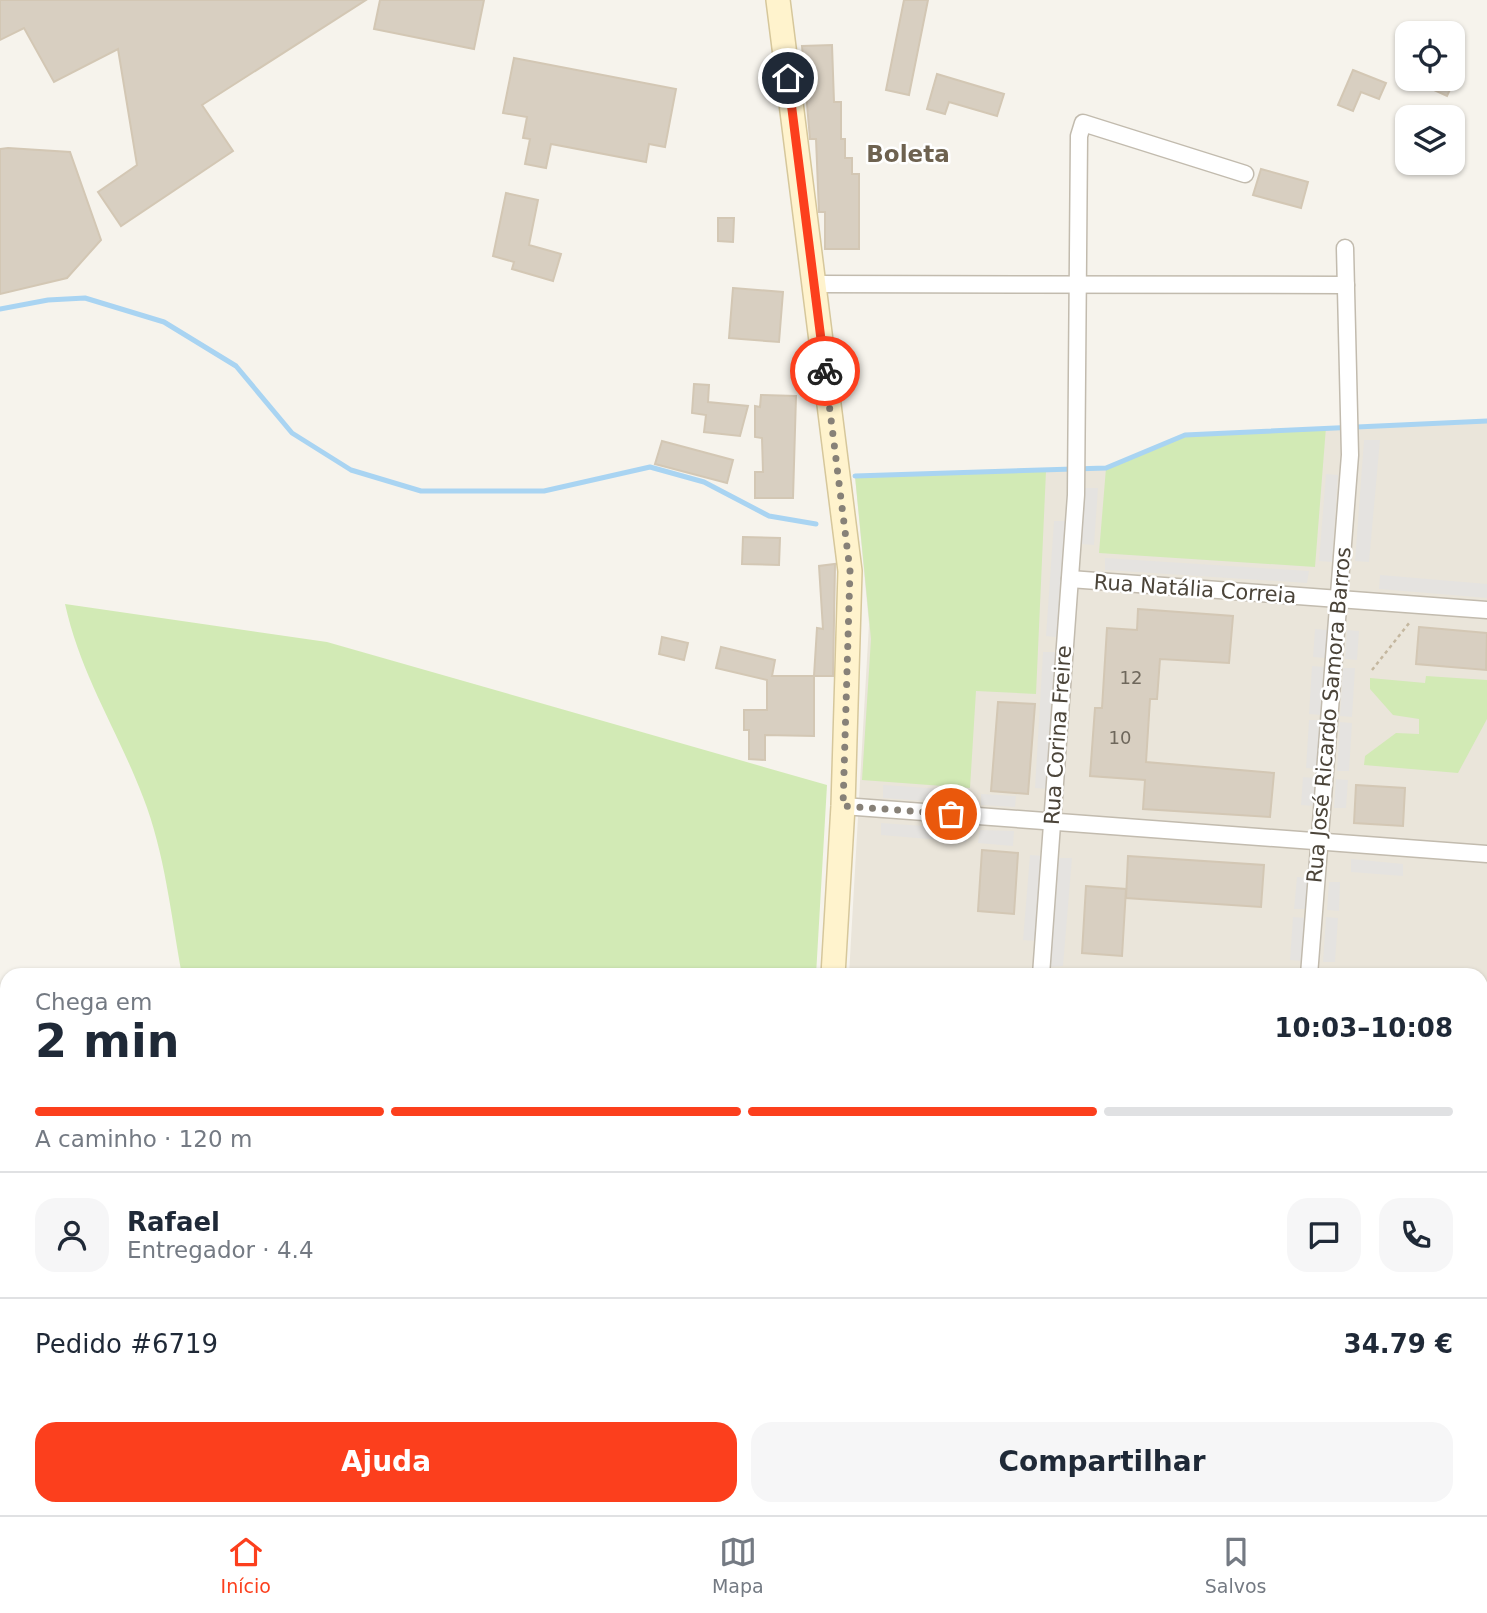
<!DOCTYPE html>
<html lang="pt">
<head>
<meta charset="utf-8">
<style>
	:root { --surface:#fff; --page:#f6f6f7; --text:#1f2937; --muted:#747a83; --line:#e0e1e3; --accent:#fc3f1d }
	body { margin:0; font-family:"DejaVu Sans",sans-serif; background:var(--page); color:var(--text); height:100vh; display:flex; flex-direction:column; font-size:26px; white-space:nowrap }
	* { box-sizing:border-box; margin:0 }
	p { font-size:23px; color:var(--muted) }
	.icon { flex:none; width:38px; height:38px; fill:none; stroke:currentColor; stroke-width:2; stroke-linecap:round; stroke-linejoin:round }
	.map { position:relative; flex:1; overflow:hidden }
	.sheet { position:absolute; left:0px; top:968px; width:1488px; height:548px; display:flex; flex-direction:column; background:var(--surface); border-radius:21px 21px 0 0; box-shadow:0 2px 5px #0004 }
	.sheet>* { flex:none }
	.buttons { position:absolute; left:1395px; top:21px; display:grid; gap:14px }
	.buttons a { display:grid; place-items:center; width:70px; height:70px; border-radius:14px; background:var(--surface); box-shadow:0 2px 5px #0004; font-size:35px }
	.pin { position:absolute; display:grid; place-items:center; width:60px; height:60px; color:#fff; margin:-30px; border:4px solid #fff; border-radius:50%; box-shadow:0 2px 7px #0007 }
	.courier { position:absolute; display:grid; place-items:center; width:70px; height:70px; margin:-35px; border:5px solid #fc3f1d; border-radius:50%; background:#fff; color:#222; box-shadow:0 2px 9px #0007 }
	.summary em { font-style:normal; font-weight:800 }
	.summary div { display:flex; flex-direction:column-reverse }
	.summary { display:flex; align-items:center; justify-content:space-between; height:119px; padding:0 35px }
	h1 { font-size:46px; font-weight:800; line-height:52px }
	.bar { display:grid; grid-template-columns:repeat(4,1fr); gap:10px 7px; align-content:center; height:84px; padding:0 35px }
	.bar i { height:9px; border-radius:5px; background:var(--line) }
	.bar .selected { background:var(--accent) }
	.bar p { grid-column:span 4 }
	.line { display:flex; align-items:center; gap:18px; padding:0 35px; border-top:2px solid var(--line) }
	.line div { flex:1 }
	.round { display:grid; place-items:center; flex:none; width:74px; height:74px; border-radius:21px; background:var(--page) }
	.action { display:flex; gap:14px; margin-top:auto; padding:14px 35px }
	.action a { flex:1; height:80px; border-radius:21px; background:var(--accent); color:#fff; font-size:28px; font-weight:800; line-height:80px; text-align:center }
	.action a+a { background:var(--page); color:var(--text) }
	.menu { display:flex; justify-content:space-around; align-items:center; height:98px; border-top:2px solid var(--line); background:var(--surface); font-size:19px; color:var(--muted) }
	.menu a { display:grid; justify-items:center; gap:4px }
	.menu .selected { color:var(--accent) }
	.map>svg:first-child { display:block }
	.residential { fill:#eae5da }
	.green { fill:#d2eab5 }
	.parking { fill:#e5e3e0 }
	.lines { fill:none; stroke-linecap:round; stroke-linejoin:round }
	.stream { stroke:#a9d4f2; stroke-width:5 }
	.building { fill:#d8cfc1; stroke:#d3c7b4; stroke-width:2 }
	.lane-casing { stroke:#c2bbae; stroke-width:11 }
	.street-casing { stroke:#c2bbae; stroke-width:19 }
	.secondary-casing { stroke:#d6c79b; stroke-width:26 }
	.path { stroke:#c4b79f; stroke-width:2.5; stroke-dasharray:3.5 3.5; stroke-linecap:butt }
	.lane { stroke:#fff; stroke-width:8 }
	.street { stroke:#fff; stroke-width:16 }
	.secondary { stroke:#fff3cd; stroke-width:23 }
	.done { stroke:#878178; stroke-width:7; stroke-dasharray:0 12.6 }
	.route { stroke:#fc3f1d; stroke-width:9 }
	.labels { text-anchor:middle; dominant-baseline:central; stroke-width:5; stroke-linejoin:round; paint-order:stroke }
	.number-label { font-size:18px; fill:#6e675b }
	.street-label { font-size:21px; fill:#4b4439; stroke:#fff }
	.neighbourhood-label { font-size:23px; font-weight:bold; fill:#6e6250; stroke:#fff }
</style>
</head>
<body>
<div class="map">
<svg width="1487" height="1515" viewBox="0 0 1487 1515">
	<rect width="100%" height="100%" fill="#f6f3ec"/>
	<g class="residential">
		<polygon points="1478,420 1487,421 1487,1453 1480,1452 1480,975 849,975 869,624 855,476 1106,468 1185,435"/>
		<polygon points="874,1509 1202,1509 1200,1515 875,1515"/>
	</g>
	<g class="green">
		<polygon points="1326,427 1315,567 1099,553 1106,468 1185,435"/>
		<polygon points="1046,471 1036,694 976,691 970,788 862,780 871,639 855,476"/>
		<path d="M65,604l262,38 500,143 -11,190h-634c-11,-59 -17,-122 -39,-178 -26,-68 -62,-121 -78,-193z"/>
		<polygon points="1426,676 1487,680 1487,719 1458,773 1364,765 1365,756 1396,733 1419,734 1419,719 1393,715 1370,689 1370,678 1425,683"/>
		<polygon points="0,1299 7,1299 7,1508 840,1508 841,1515 0,1515"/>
		<polygon points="1481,1437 1487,1438 1487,1515 1212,1515 1214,1508 1480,1508"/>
		<polygon points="1030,1508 1186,1508 1209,1510 1207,1515 1029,1515"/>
		<polygon points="877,1509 877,1508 930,1509 930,1515 877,1515"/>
	</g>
	<g class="parking">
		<polygon points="1364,440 1380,440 1369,562 1355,561"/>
		<polygon points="1326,474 1338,475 1332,562 1319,561"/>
		<polygon points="1085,488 1098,488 1094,545 1081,544"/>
		<polygon points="1054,521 1065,521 1057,637 1046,636"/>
		<polygon points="1105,558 1309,571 1307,583 1105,570"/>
		<polygon points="1380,575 1487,584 1487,598 1379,589"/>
		<polygon points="1315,629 1327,630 1325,658 1313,657"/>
		<polygon points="1347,630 1359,631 1357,660 1345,659"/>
		<polygon points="1043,652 1056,652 1047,789 1035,788"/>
		<polygon points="1312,666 1324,667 1321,715 1309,714"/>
		<polygon points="1343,668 1355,668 1352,717 1340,716"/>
		<polygon points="1309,720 1320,720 1318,769 1306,768"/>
		<polygon points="1340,722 1352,723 1349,771 1337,771"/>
		<polygon points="1303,777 1315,778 1313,806 1301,805"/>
		<polygon points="1336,779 1348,780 1346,808 1334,808"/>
		<polygon points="883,785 970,791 968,804 883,798"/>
		<polygon points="981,794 1016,796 1015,807 981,805"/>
		<polygon points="881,823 967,829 966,842 881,835"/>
		<polygon points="980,830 1014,831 1013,846 978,843"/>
		<polygon points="1030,855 1044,856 1036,941 1023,940"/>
		<polygon points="1057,858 1072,858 1063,966 1050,967"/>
		<polygon points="1351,859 1403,864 1403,876 1351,872"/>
		<polygon points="1297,877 1308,878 1306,909 1294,909"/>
		<polygon points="1329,882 1340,882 1339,911 1327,910"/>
		<polygon points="1293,917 1306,918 1303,961 1290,960"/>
		<polygon points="1326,917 1338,918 1335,962 1323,962"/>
	</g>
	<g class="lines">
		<g class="stream">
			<polyline points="0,309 48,300 85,298 164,322 236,366 292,433 351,470 421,491 544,491 650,467 704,482 769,516 816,524"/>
			<polyline points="855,476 1106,468 1185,435 1487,421"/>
		</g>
	</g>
	<g class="building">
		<polygon points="0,0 366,0 202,105 233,151 121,226 98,192 137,165 118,49 54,82 24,28 0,40"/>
		<polygon points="380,0 484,0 474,49 374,29"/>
		<polygon points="904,0 928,0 909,95 886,90"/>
		<polygon points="832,45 834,102 841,102 841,139 845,139 845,158 852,158 852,174 859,174 859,249 825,249 825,212 819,212 816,139 810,139 802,46"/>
		<polygon points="514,58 676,89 665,147 649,144 646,162 551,144 546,168 525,164 530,139 523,138 527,117 503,113"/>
		<polygon points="1353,70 1386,83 1379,99 1361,92 1353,111 1338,105"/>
		<polygon points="937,74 1004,94 997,116 949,102 945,114 927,109"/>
		<polygon points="1439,79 1455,79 1447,96 1434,90"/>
		<polygon points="8,148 70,152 101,240 67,278 0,294 0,149"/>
		<polygon points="1261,169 1308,182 1301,208 1253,195"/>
		<polygon points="506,193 538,200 529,245 561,254 553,281 512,269 514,262 493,256"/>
		<polygon points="718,218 734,218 733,242 718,241"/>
		<polygon points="733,288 783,292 779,342 729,338"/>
		<polygon points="694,384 709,385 708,402 748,406 740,436 704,432 706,415 692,413"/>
		<polygon points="761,395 796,396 793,498 755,498 755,472 763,472 762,438 755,437 755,406 760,407"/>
		<polygon points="662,441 733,460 727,483 655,464"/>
		<polygon points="743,537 780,538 779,565 742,564"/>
		<polygon points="835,564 833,676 814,676 814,736 765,735 765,760 749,759 749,730 744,730 744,710 767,710 767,680 716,668 721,647 775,660 772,676 814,676 817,628 823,629 819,566"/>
		<polygon points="1138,609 1233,616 1229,663 1160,659 1157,699 1150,699 1146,762 1274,773 1270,817 1143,809 1145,780 1090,776 1095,708 1102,708 1107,628 1137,630"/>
		<polygon points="1419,627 1487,633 1486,670 1416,664"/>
		<polygon points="662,637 688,643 684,660 659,654"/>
		<polygon points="998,702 1035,704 1028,794 991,791"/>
		<polygon points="1356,785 1405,788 1403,826 1354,823"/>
		<polygon points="982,850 1018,853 1014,914 978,911"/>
		<polygon points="1128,856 1264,865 1261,907 1126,898"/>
		<polygon points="1086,886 1126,889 1122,956 1082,953"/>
	</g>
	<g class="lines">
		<g class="lane-casing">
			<g id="lane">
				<polyline points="0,1427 7,1451"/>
				<polyline points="24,1508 25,1515"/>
			</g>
		</g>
		<g class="street-casing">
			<g id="street">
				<polyline points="814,284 1346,285"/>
				<polyline points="1070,579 1487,610"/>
				<polyline points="843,806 1487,854"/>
				<polyline points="1041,975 1076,495 1079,136 1083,123 1245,174"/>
				<polyline points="1309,975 1350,455 1345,248"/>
				<polyline points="1480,1128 1487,1129"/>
				<polyline points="1480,1367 1487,1367"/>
				<polyline points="1480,1389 1487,1389"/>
				<polyline points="997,1515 997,1508"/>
			</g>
		</g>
		<g class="secondary-casing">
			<g id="secondary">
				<polyline points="778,0 850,571 843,806 833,975"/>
				<polyline points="859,1515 860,1508"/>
			</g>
		</g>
		<g class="path">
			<polyline points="1372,670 1410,622"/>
			<polyline points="903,1515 904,1508"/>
		</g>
		<use href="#lane" class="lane"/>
		<use href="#street" class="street"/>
		<use href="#secondary" class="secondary"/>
	</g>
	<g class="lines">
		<polyline class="done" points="825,371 850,571 843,806 951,814"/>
		<polyline class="route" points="788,78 825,371"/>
	</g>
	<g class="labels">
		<g class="number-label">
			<text x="1131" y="677">12</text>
			<text x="1120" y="737">10</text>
		</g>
		<g class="street-label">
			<text transform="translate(1195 589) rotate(4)">Rua Natália Correia</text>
			<text transform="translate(1329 715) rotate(-85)">Rua José Ricardo Samora Barros</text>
			<text transform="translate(1058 735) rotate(-86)">Rua Corina Freire</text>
		</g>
		<g class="neighbourhood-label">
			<text x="908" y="154">Boleta</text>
		</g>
	</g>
</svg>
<div class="buttons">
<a><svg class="icon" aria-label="locate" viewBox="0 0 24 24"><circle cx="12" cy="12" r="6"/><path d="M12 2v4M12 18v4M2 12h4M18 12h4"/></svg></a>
<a><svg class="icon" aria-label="layers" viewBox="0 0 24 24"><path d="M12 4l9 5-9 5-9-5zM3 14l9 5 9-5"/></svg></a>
</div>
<div class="pin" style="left:951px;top:814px;background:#ea580c"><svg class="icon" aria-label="bag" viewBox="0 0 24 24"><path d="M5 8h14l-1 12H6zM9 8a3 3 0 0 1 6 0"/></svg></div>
<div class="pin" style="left:788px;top:78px;background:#1f2937"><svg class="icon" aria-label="home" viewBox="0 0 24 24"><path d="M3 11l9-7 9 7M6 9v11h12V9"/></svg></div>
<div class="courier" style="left:825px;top:371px"><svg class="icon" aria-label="bike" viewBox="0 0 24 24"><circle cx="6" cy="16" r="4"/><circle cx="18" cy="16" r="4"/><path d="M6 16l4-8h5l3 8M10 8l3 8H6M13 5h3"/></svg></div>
<section class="sheet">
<div class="summary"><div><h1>2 min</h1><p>Chega em</p></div><em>10:03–10:08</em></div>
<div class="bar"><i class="selected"></i><i class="selected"></i><i class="selected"></i><i></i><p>A caminho · 120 m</p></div>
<div class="line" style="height:126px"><a class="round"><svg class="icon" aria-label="person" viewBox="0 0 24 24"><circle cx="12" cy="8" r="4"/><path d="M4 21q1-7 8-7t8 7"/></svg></a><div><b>Rafael</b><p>Entregador · 4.4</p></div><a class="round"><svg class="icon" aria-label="chat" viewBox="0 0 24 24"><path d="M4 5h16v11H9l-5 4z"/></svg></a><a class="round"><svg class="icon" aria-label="phone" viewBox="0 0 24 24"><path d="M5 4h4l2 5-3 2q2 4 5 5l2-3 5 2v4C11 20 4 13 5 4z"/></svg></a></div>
<div class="line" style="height:91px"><div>Pedido #6719</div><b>34.79 €</b></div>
<div class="action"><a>Ajuda</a><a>Compartilhar</a></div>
</section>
</div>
<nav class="menu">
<a class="selected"><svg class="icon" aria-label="home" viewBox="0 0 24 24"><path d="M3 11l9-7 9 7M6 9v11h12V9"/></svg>Início</a>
<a><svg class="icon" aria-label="map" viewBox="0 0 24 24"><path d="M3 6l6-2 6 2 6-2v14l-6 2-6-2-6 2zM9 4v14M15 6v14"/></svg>Mapa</a>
<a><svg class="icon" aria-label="saved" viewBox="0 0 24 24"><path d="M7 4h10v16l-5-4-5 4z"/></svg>Salvos</a>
</nav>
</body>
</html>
